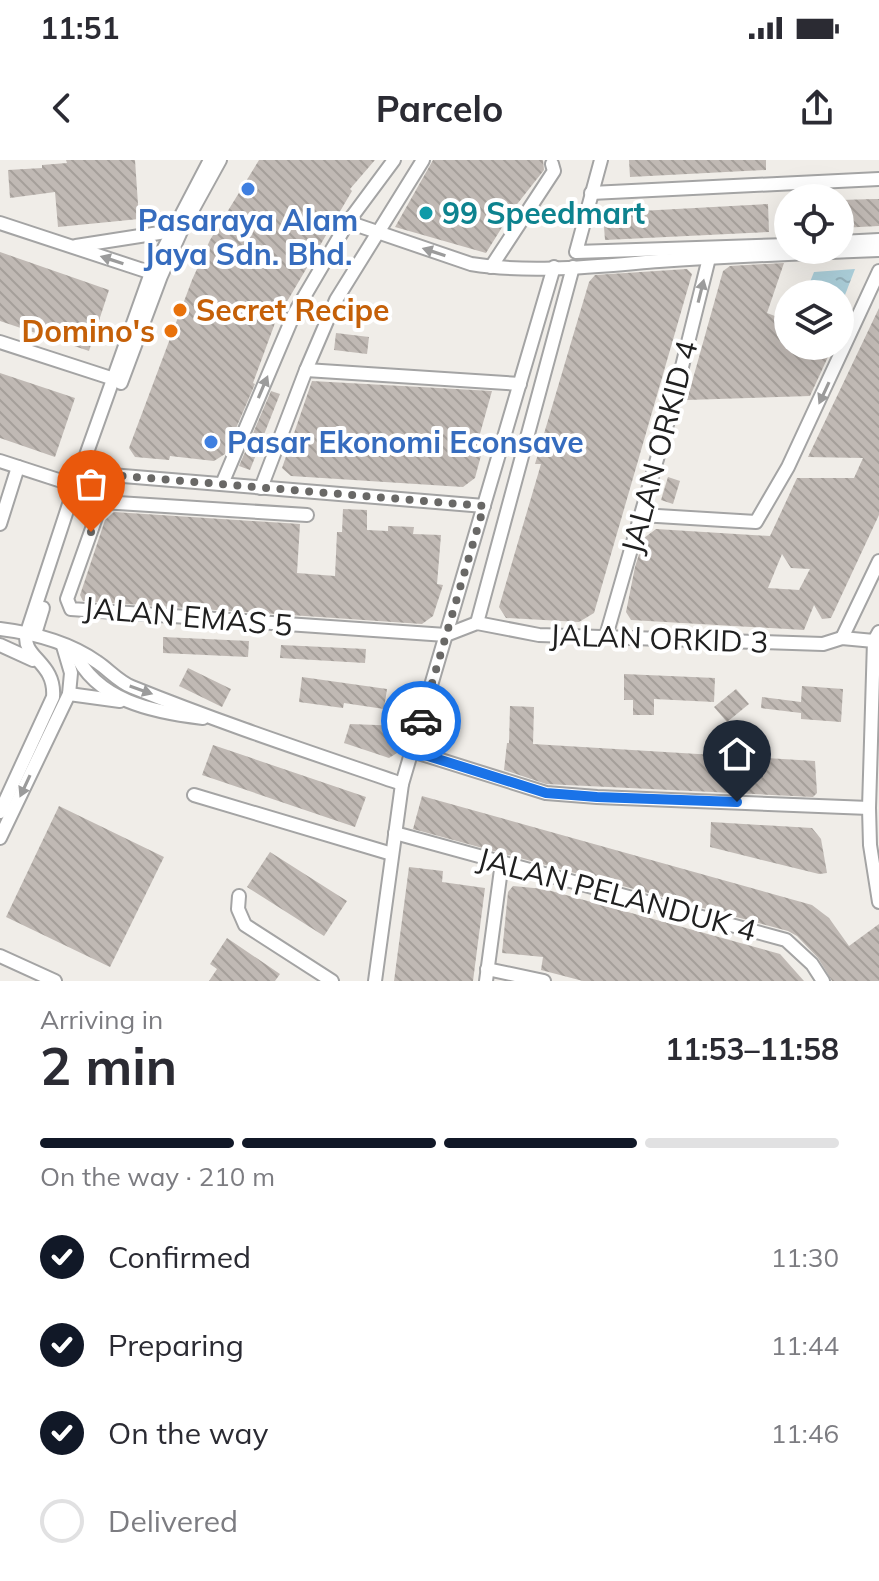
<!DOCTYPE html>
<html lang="en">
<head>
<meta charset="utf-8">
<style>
	:root { --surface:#fff; --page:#f2f2f3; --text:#2b2b33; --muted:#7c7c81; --line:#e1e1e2; --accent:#111827 }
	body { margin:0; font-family:Mulish,sans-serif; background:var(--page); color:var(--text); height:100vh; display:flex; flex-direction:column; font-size:30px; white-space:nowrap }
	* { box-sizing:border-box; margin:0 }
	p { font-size:26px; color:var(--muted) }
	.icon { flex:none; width:44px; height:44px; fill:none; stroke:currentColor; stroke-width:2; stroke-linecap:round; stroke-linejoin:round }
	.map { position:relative; height:821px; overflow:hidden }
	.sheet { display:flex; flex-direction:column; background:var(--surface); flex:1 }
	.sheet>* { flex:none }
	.buttons { position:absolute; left:774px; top:24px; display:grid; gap:16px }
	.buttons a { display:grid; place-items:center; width:80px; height:80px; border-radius:50%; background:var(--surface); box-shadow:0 8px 32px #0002; font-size:40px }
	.pin { position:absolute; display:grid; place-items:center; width:68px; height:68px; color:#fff; margin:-82px -34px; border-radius:50% 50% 50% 0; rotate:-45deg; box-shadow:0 0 8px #0007 }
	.pin .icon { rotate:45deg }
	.courier { position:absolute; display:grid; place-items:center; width:80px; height:80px; margin:-40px; border:6px solid #1a73e8; border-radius:50%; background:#fff; color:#222; box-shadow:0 2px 10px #0007 }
	.summary em { font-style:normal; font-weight:700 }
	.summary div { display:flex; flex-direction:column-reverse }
	.summary { display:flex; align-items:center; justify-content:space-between; height:136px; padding:0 40px }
	h1 { font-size:52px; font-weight:700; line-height:60px }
	.bar { display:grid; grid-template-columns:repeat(4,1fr); gap:12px 8px; align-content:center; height:96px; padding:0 40px }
	.bar i { height:10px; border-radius:6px; background:var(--line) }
	.bar .selected { background:var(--accent) }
	.bar p { grid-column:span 4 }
	ol { padding:0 40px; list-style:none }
	li { display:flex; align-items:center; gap:24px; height:88px }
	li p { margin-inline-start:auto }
	li .icon { padding:8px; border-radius:50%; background:var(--accent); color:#fff; stroke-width:4 }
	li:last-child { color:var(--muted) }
	li i { width:44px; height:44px; border:4px solid var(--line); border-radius:50% }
	.status { display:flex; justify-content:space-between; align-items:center; height:56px; padding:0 40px; background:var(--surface); direction:ltr }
	.status svg { height:22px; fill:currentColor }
	header { display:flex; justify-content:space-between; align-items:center; height:104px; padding:0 40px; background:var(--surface); font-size:36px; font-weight:700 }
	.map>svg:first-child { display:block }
	.water { fill:url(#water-ripples) }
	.building { fill:url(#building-back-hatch); fill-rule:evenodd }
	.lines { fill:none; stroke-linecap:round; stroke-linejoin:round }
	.minor-casing { stroke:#a4a4a4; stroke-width:16 }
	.minor { stroke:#fff; stroke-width:12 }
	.oneway { fill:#9b9b9b }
	.done { stroke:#696866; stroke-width:8; stroke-dasharray:0 14.4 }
	.route { stroke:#1a73e8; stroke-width:10 }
	.shop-dot { fill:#3f7fe0; stroke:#fff; stroke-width:3 }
	.culture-dot { fill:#0f9aa8; stroke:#fff; stroke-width:3 }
	.food-dot { fill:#e8710a; stroke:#fff; stroke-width:3 }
	.labels { text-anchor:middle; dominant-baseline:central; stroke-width:8; stroke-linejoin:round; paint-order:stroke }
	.culture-label { font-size:30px; font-weight:bold; fill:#0d838f; stroke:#fff; text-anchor:start }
	.shop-label { font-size:30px; font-weight:bold; fill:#366cbe; stroke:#fff }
	.food-label { font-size:30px; font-weight:bold; fill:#c56008; stroke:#fff; text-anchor:start }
	.street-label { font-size:30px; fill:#202020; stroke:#fff }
</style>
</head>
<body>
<div class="status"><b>11:51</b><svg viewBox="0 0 49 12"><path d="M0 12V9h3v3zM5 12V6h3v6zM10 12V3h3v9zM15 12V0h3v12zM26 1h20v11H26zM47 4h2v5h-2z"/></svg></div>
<header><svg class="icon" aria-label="back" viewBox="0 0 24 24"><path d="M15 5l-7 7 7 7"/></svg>Parcelo<svg class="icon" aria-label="share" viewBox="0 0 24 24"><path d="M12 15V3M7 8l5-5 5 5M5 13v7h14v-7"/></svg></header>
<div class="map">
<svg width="879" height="821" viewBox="0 0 879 821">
	<defs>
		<pattern id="water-ripples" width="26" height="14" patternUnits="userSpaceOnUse" patternTransform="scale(2)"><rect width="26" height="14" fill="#accfda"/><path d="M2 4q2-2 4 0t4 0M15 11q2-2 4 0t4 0" fill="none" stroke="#94b1bb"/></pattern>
		<pattern id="building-back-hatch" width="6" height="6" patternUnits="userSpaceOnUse" patternTransform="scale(2)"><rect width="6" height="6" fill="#c0b9b4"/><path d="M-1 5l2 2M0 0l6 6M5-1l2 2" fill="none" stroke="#a59f9a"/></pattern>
	</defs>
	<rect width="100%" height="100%" fill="#f0ede8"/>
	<polygon class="water" points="855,109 845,135 810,122 814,112"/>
	<g class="building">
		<polygon points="66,0 135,0 139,59 58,67 55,32 10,38 8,10 42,8 42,5 67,3"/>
		<polygon points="259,0 375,0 350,29 352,31 285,145 282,144 253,223 255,224 225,294 214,301 170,296 169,300 135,297 129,288 192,120 210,80"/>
		<polygon points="433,0 543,0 544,10 514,48 486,93 395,67"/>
		<polygon points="629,0 766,0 766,10 630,17"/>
		<polygon points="874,39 879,39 879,66 840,68 840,40"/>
		<polygon points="768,44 769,72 605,80 603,53"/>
		<polygon points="0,92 109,130 89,191 0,161"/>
		<polygon points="784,103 767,153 788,161 788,186 833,186 810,236 687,240 723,111 730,106"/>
		<polygon points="687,109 692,114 594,453 579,462 506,458 499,447 541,304 535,304 589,122 595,115"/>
		<path d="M879,148v207l-48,103 -9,1 -8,-14 -10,25 -173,-10 -5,-8 9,-45 9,-29 12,-9 114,7 27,-58h57l9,-20 -55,-1zM782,394l9,14 19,1 -11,21 -31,-2z"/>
		<polygon points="336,173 369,177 367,194 334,190"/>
		<polygon points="0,213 75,238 55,297 0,278"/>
		<polygon points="312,221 492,231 476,288 483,288 475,318 463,327 291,316 282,308"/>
		<polygon points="271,231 280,234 250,310 239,306"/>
		<polygon points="668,317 680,321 673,344 661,340"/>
		<polygon points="343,349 367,350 367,370 388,371 388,366 414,367 413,374 441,375 437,424 443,425 433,456 422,464 83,441 80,435 105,360 114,352 300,364 297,413 335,416 337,372 342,372"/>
		<polygon points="163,477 249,481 248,497 163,493"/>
		<polygon points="281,485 366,489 365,503 280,498"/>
		<polygon points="188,508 231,529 222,547 179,526"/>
		<polygon points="624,514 715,518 714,542 654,539 654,555 633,555 633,540 624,540"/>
		<polygon points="302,517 387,529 384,549 344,543 343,548 299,542"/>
		<polygon points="802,526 843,529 841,562 801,559 801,553 761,548 762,537 801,542"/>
		<polygon points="736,529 749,544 727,562 714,547"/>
		<polygon points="510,546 534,547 533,584 815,601 817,633 813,637 546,624 504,610 507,583 509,583"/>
		<polygon points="350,564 403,566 397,593 389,598 344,583"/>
		<polygon points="213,585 366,637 355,667 202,615"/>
		<polygon points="422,636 812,745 829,758 849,786 879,764 879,821 832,821 818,798 797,776 788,771 413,669"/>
		<polygon points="59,646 164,697 110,807 6,757"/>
		<polygon points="711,662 812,668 821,679 827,713 819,714 710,687"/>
		<polygon points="270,692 347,741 324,776 247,727"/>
		<polygon points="409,707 443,711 442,722 485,728 473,821 394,821"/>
		<polygon points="513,726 544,729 780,794 804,821 583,821 541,810 543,797 502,793 508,732"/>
		<polygon points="227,778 280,814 275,821 209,821 217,809 210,804"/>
	</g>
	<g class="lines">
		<g class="minor-casing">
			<g id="minor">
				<polyline points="601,0 576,92 788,85"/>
				<polyline points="591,33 879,19"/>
				<path d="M348,62l123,42c61,10 127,2 188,-3 74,-5 147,-8 220,-11"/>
				<polyline points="0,63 158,115"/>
				<polyline points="840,82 879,80"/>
				<polyline points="76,86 172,71"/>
				<polyline points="491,107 554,11 552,4"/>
				<polyline points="0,182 114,219"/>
				<polyline points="306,210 520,224"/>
				<polyline points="121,223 161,116 182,69 220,0"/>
				<polyline points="0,301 80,327"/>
				<polyline points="80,311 111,315 484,346"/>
				<polyline points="111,315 67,439 71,449 446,475 477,463 539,475 823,484 842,478 874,481"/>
				<polyline points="222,324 294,154 348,62 394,0"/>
				<polyline points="261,328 306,210 336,140 423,0"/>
				<polyline points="102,342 307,355"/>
				<polyline points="641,355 756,362 788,307 879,111"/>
				<polyline points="0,364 18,307"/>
				<polyline points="477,463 573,107"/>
				<path d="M0,469c33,4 70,14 97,33 12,8 22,20 35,25 89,36 180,66 270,97"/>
				<polyline points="879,472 874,481 869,648 870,685 879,742"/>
				<polyline points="35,474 43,448"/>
				<polyline points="606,476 672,247 709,98"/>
				<polyline points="842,478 879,401"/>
				<polyline points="0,485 33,500"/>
				<path d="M74,491c22,50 79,61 129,67"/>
				<polyline points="69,534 120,541"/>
				<polyline points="412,591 546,633 597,637 869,648"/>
				<polyline points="194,635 392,694"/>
				<path d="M0,652l53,-115c3,-36 -33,-39 -26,-65l48,-146 76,-213 59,-113"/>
				<polyline points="395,673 786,780 812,804 823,821"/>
				<polyline points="0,678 69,534 71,513 63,486"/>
				<polyline points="239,736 238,749 245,765 332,821"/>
				<polyline points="0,796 55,821"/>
				<polyline points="487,809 544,821"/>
				<polyline points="375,821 402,624 554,107"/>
				<polyline points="486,821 502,702"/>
			</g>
		</g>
		<use href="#minor" class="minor"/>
	</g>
	<defs><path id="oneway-solid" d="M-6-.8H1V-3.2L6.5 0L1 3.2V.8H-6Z" transform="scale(2)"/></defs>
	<g class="oneway">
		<use href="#oneway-solid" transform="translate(434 92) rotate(-162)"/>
		<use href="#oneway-solid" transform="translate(112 100) rotate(-162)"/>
		<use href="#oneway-solid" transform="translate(701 131) rotate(-76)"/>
		<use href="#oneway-solid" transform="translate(263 227) rotate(-67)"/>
		<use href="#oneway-solid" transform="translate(824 233) rotate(115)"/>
		<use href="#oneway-solid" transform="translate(141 530) rotate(19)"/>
		<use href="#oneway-solid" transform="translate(25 626) rotate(115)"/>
	</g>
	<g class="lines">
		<polyline class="done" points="91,372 111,315 484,346 421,561"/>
		<polyline class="route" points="421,561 412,591 546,633 597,637 737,642"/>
	</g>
	<g class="shop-dot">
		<circle cx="248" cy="29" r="8"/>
		<circle cx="211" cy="282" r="8"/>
	</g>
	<circle class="culture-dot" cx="426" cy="53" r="8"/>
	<g class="food-dot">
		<circle cx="180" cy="150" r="8"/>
		<circle cx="171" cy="171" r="8"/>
	</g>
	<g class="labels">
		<g class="culture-label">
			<text x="442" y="53">99 Speedmart</text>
		</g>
		<g class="shop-label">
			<text x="248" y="60">Pasaraya Alam<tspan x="248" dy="34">Jaya Sdn. Bhd.</tspan></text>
			<text x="227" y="282" text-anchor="start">Pasar Ekonomi Econsave</text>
		</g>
		<g class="food-label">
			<text x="196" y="150">Secret Recipe</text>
			<text x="155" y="171" text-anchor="end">Domino's</text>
		</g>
		<g class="street-label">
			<text transform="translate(659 287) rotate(-75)">JALAN ORKID 4</text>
			<text transform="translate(188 456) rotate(5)">JALAN EMAS 5</text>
			<text transform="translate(659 478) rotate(2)">JALAN ORKID 3</text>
			<text transform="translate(617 734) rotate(15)">JALAN PELANDUK 4</text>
		</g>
	</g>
</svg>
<div class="buttons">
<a><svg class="icon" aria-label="locate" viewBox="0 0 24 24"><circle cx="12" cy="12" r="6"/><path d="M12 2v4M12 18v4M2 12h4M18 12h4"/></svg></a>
<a><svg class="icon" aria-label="layers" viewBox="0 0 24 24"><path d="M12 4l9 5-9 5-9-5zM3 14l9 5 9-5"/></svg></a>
</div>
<div class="pin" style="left:91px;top:372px;background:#ea580c"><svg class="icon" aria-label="bag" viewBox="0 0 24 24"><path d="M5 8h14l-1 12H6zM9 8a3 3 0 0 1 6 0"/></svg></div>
<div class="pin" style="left:737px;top:642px;background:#1f2937"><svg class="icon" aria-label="home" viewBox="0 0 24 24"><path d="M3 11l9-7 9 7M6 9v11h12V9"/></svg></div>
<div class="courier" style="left:421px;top:561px"><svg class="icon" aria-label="car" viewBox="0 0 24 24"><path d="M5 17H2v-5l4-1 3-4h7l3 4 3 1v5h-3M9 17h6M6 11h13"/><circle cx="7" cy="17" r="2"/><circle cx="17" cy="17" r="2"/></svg></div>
</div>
<section class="sheet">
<div class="summary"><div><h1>2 min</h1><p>Arriving in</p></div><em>11:53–11:58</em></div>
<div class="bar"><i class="selected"></i><i class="selected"></i><i class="selected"></i><i></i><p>On the way · 210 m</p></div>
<ol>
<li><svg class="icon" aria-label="check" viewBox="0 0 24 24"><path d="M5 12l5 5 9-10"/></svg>Confirmed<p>11:30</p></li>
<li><svg class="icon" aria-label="check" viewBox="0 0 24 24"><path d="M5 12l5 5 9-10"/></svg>Preparing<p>11:44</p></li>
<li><svg class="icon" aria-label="check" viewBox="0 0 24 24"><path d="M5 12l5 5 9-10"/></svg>On the way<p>11:46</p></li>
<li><i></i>Delivered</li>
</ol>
</section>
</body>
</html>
